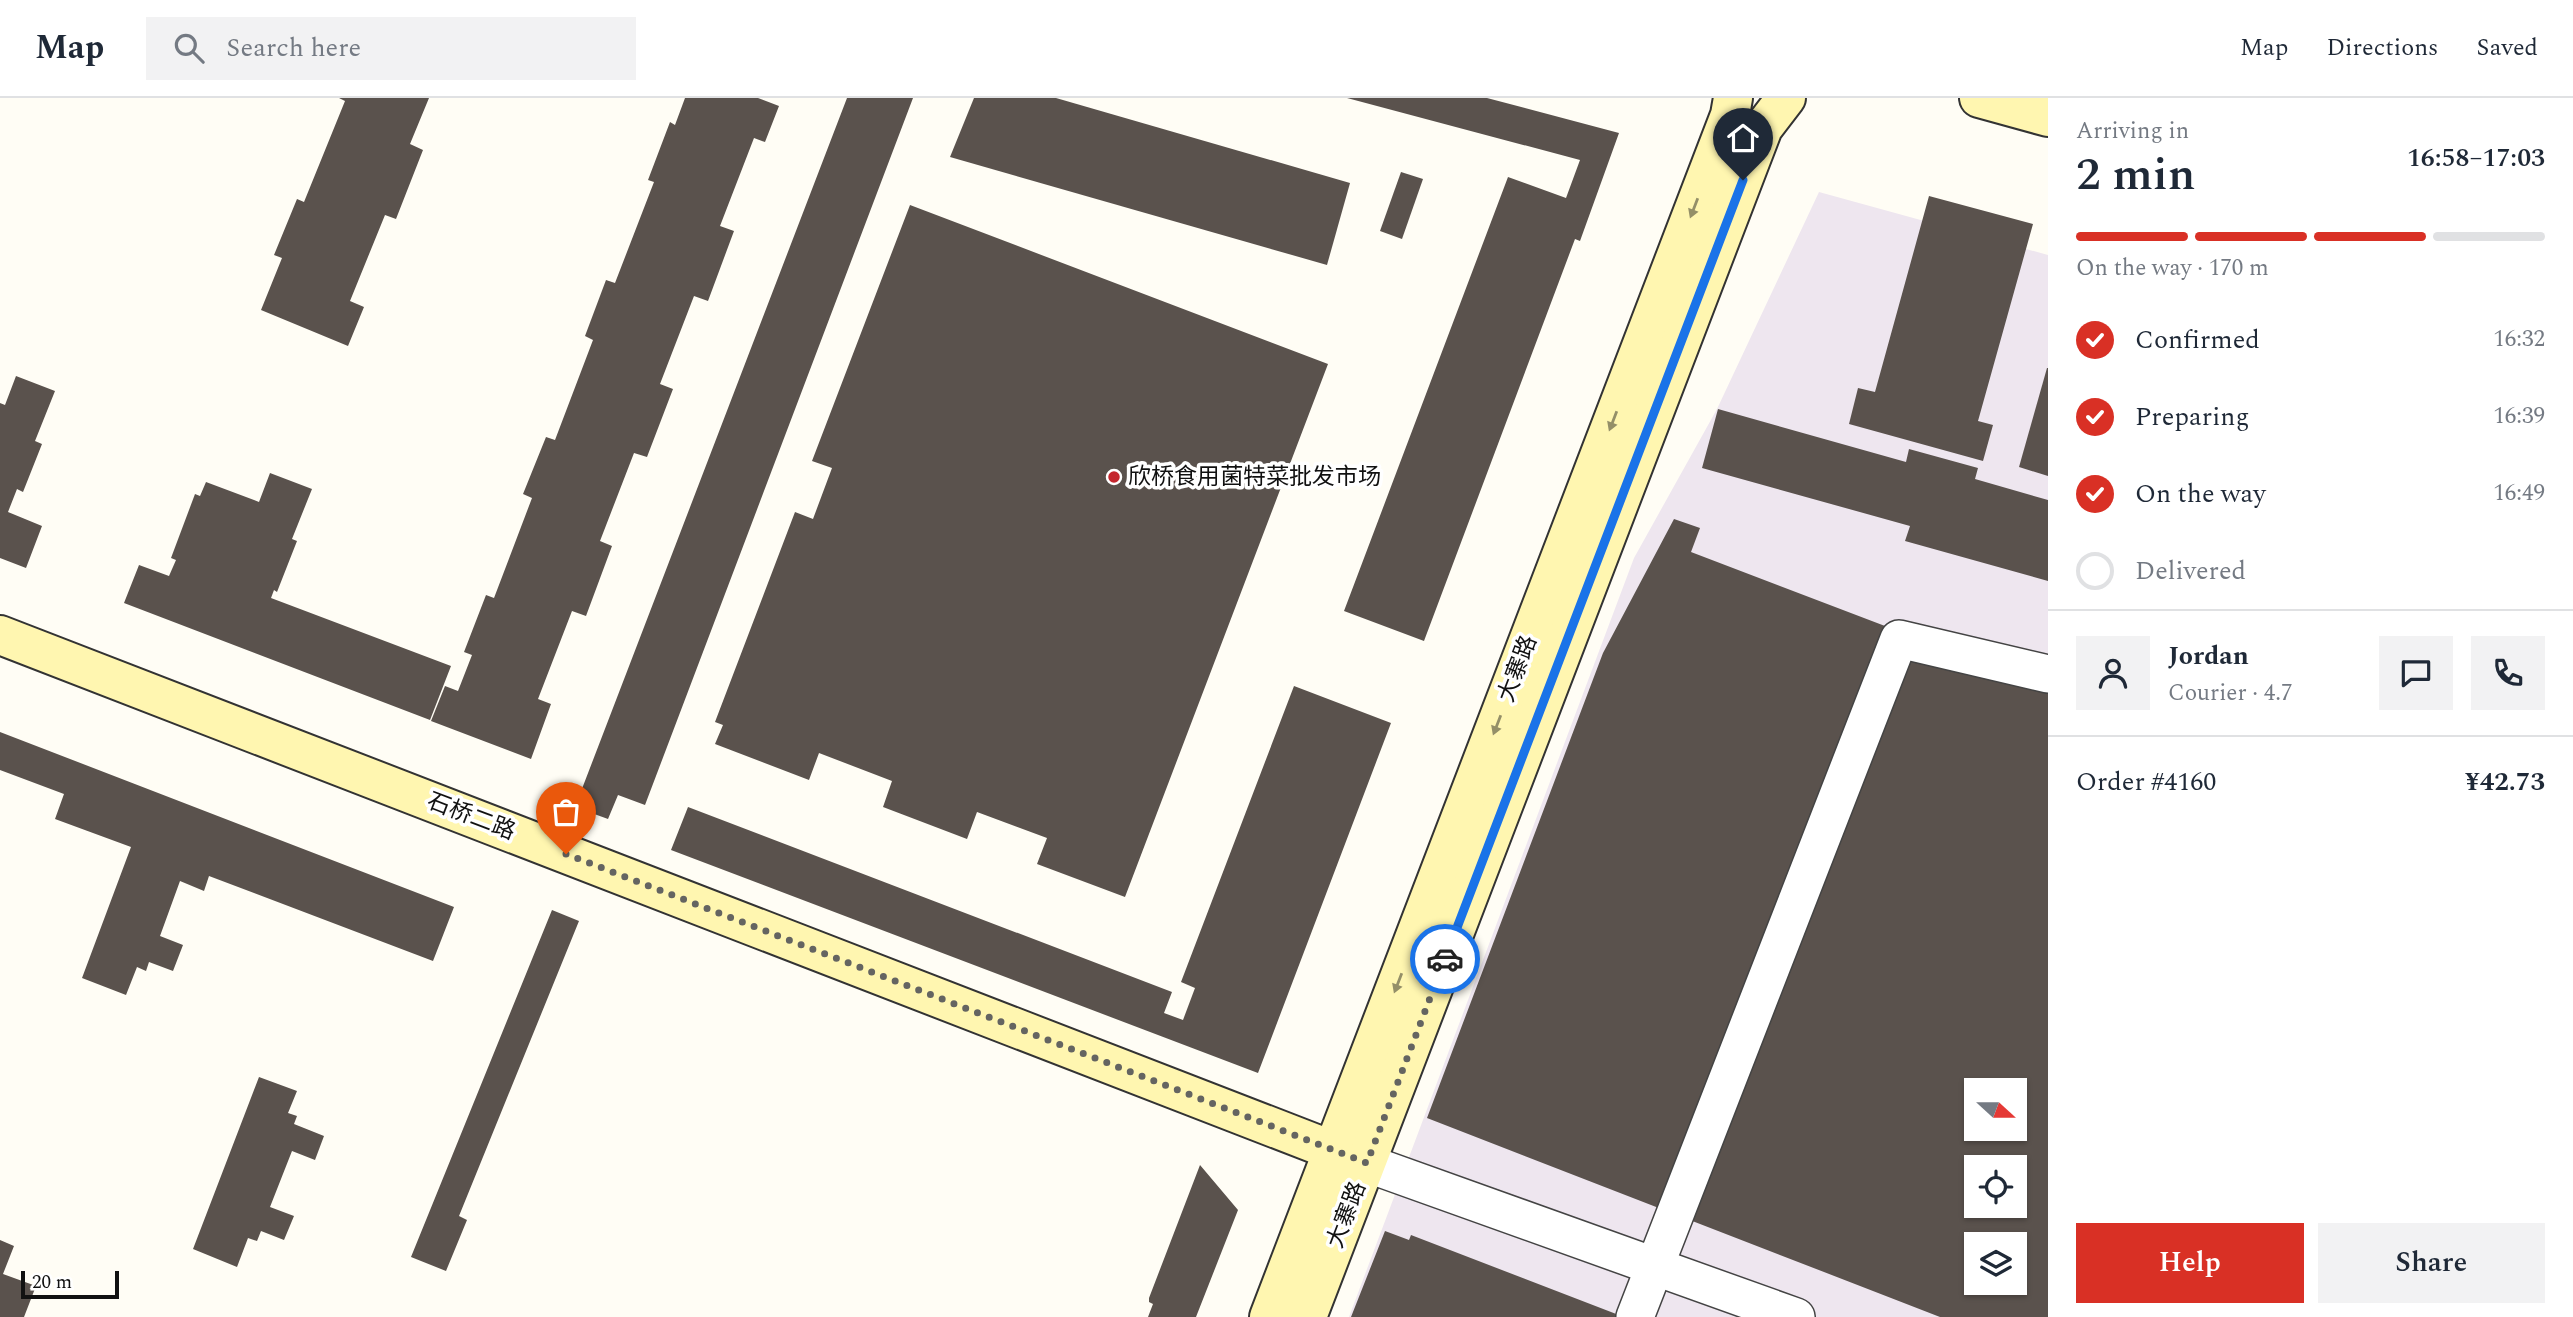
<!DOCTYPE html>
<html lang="en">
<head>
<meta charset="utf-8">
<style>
	:root { --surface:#fff; --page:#f2f2f3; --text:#1f2937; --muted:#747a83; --line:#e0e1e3; --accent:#d93025 }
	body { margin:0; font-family:Spectral,"Noto Sans SC",serif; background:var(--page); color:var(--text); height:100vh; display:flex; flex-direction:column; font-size:26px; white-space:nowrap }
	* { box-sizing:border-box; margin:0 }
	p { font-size:23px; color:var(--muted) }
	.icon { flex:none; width:38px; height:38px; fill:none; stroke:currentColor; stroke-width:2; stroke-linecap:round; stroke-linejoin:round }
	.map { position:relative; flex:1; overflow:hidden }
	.side { display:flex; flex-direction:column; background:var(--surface); width:525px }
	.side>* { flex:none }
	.needle { width:46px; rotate:111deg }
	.buttons { position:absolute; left:1964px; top:980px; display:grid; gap:14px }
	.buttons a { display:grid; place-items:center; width:63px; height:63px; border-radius:0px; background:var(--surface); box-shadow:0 2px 5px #0004; font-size:35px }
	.scale { position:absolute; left:21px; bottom:18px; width:98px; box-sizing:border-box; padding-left:7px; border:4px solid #111; border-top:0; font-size:19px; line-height:24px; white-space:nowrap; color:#111; -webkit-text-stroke:5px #fff; paint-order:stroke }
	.pin { position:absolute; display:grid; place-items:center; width:60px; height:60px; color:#fff; margin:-72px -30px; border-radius:50% 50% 50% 0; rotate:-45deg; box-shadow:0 0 7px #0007 }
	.pin .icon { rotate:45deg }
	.courier { position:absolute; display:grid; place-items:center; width:70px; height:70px; margin:-35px; border:5px solid #1a73e8; border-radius:50%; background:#fff; color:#222; box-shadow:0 2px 9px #0007 }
	.summary em { font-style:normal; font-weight:600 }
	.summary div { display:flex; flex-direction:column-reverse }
	.summary { display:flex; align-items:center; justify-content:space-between; height:119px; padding:0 28px }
	h1 { font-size:46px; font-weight:600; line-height:52px }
	.bar { display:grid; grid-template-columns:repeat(4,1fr); gap:10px 7px; align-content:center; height:84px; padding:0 28px }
	.bar i { height:9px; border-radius:5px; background:var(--line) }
	.bar .active { background:var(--accent) }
	.bar p { grid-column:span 4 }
	.line { display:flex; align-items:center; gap:18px; padding:0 28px; border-top:2px solid var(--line) }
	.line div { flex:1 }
	.round { display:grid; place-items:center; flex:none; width:74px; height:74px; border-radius:0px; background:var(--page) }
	ol { padding:0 28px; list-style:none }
	li { display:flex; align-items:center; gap:21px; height:77px }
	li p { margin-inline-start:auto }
	li .icon { padding:7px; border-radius:50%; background:var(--accent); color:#fff; stroke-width:4 }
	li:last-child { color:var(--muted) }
	li i { width:38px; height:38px; border:4px solid var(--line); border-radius:50% }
	.cta { display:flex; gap:14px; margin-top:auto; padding:14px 28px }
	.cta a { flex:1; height:80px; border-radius:0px; background:var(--accent); color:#fff; font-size:28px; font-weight:600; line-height:80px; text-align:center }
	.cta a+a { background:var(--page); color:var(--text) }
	header { display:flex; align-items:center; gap:42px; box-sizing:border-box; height:98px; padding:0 35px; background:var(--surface); border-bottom:2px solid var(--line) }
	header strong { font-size:33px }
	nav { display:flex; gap:38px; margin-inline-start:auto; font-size:24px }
	.search { width:490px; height:63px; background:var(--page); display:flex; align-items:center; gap:18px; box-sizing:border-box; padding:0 24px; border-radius:0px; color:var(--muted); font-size:26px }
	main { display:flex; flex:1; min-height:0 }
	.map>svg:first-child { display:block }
	.industrial { fill:#eee6ef; fill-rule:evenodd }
	.building { fill:#5a524d; fill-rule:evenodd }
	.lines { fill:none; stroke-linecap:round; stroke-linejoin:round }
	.street-casing { stroke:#444; stroke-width:40 }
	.secondary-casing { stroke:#333; stroke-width:42 }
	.street { stroke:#fff; stroke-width:37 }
	.secondary { stroke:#fff6b0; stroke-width:38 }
	.oneway { fill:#948f68 }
	.done { stroke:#646461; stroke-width:7; stroke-dasharray:0 12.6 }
	.route { stroke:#1a73e8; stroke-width:9 }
	.poi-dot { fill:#c4262e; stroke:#fff; stroke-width:2.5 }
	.labels { text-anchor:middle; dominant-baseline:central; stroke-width:7; stroke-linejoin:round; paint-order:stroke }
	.poi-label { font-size:23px; fill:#111; stroke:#fff; text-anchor:start }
	.street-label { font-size:23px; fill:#111; stroke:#fff }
</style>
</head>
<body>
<header>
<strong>Map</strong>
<div class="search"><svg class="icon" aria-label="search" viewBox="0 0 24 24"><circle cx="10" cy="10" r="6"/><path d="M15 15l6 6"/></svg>Search here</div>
<nav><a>Map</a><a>Directions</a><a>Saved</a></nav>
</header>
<main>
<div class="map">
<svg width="2048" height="1219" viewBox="0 0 2048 1219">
	<rect width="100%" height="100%" fill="#fffdf5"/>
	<path class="industrial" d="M1819,94l229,63v1062h-699l285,-759 83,-149zM1976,992h38v39h-38zM1976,1069h38v39h-38zM1976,1146h38v39h-38z"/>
	<g class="building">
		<polygon points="339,0 429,0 410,46 423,52 396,121 385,117 350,203 364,209 348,248 261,212 282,160 274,157 297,101 304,104 345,3"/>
		<polygon points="685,0 758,0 779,8 765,44 754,40 720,128 734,133 708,203 694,198 660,286 673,291 647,359 634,355 600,443 612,448 586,518 572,513 538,601 551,606 531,661 431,623 445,588 458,593 472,557 464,554 486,497 494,500 532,400 523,396 546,339 555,342 593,242 585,238 606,182 615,185 654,84 648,82 670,24 675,27"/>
		<polygon points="847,0 913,0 645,707 618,697 608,721 575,709"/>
		<polygon points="974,0 1056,0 1350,85 1327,167 950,59"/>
		<polygon points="1347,0 1487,0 1619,35 1580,143 1575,141 1424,543 1344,513 1508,79 1566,100 1580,62"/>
		<polygon points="1401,74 1423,81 1402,141 1380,133"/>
		<polygon points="1929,98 2033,126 1978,323 1993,327 1983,363 1849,326 1858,290 1875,294"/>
		<polygon points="910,107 1328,266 1125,799 1037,766 1047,740 977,714 967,741 883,709 892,683 819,655 809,682 715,646 723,627 715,624 795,414 813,421 832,370 812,363"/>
		<polygon points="2047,270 2048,270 2048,378 2019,369"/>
		<polygon points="16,278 55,293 35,343 42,346 23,394 17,391 8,414 42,428 26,470 0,460 0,305 5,307"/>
		<polygon points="1718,311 1906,364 1909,351 1978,370 1975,381 2048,402 2048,483 1905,443 1910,428 1702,370"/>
		<polygon points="270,375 312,391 292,441 297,443 277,494 274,492 271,500 451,568 430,622 124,505 139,467 169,478 176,462 171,460 195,396 200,398 206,384 259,404"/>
		<path d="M1674,421l26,9 -9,24 357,136v629h-108l-513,-199 176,-465zM1976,992h38v39h-38zM1976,1069h38v39h-38zM1976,1146h38v39h-38z"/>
		<polygon points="1294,588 1391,625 1258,975 671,752 688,709 1172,894 1164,915 1183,922 1195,890 1181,884"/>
		<polygon points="0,634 454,809 433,863 209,778 204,793 180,783 160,838 183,847 173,873 149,864 146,873 137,869 126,897 82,880 131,749 55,721 64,696 0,672"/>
		<polygon points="552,812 579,823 459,1118 467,1122 446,1173 411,1159"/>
		<polygon points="259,979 297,993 288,1015 297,1018 294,1026 324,1038 315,1062 292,1053 270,1109 294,1118 284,1142 261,1133 257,1143 248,1140 237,1169 193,1151"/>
		<polygon points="1200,1067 1238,1112 1196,1219 1148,1219 1153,1206 1149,1204 1149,1200"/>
		<polygon points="1385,1133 1409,1142 1411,1137 1624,1219 1351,1219"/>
		<polygon points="0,1142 14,1148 3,1176 36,1188 24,1219 0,1219"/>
	</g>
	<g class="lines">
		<g class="street-casing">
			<g id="street">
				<polyline points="1338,1055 1796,1219"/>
				<polyline points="1635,1219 1899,541 2048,576"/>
			</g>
		</g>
		<g class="secondary-casing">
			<g id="secondary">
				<polyline points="1979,0 2048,19"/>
				<polyline points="0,537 1334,1053"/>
				<polyline points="1269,1219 1730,17 1733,0"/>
				<polyline points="1307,1219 1763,30 1786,0"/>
			</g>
		</g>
		<use href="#street" class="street"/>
		<use href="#secondary" class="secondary"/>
	</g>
	<defs><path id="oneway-solid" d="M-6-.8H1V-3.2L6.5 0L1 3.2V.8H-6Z" transform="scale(1.75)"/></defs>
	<g class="oneway">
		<use href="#oneway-solid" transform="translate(1694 110) rotate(111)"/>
		<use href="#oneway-solid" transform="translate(1613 323) rotate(111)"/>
		<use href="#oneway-solid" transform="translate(1497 627) rotate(111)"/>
		<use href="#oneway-solid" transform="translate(1398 885) rotate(111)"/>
	</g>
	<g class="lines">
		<polyline class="done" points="566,756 1367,1065 1445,861"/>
		<polyline class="route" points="1445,861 1743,82"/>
	</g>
	<circle class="poi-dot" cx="1114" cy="379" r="7"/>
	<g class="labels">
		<g class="poi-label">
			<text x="1128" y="379">欣桥食用菌特菜批发市场</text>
		</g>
		<g class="street-label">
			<text transform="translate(1518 571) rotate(-69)">大寨路</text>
			<text transform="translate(471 719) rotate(21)">石桥二路</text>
			<text transform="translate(1347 1117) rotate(-69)">大寨路</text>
		</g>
	</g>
</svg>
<div class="buttons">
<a><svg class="needle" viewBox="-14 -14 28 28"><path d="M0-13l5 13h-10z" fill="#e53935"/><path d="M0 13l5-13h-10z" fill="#747a83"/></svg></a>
<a><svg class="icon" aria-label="locate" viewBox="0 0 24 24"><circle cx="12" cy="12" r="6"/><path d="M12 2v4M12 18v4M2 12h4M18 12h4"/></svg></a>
<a><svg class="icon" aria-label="layers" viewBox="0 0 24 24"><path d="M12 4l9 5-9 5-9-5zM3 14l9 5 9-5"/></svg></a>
</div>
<div class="scale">20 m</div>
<div class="pin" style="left:566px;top:756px;background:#ea580c"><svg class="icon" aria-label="bag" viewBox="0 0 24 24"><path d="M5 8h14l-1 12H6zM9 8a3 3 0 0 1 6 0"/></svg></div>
<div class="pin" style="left:1743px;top:82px;background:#1f2937"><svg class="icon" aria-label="home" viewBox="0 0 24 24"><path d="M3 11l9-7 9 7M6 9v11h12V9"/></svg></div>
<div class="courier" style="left:1445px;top:861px"><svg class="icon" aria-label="car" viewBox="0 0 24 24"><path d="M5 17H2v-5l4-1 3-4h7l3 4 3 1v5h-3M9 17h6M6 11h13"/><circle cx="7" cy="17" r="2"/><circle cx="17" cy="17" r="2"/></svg></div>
</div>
<section class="side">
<div class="summary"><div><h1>2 min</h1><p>Arriving in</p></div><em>16:58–17:03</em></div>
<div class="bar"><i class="active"></i><i class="active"></i><i class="active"></i><i></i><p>On the way · 170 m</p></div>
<ol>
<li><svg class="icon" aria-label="check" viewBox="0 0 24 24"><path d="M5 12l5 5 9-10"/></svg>Confirmed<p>16:32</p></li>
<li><svg class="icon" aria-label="check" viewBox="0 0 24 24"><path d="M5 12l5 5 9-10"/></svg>Preparing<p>16:39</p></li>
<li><svg class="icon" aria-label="check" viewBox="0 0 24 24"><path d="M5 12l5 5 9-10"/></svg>On the way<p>16:49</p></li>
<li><i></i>Delivered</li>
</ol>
<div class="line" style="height:126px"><a class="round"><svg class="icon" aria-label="person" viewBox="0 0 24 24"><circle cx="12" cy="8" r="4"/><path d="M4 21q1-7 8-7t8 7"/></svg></a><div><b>Jordan</b><p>Courier · 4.7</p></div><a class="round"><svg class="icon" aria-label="chat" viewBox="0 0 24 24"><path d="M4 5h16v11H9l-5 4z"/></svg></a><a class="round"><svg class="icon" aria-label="phone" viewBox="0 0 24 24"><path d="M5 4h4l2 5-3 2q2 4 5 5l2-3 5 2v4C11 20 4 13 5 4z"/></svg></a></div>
<div class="line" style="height:91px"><div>Order #4160</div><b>¥42.73</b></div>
<div class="cta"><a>Help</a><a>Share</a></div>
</section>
</main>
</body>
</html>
